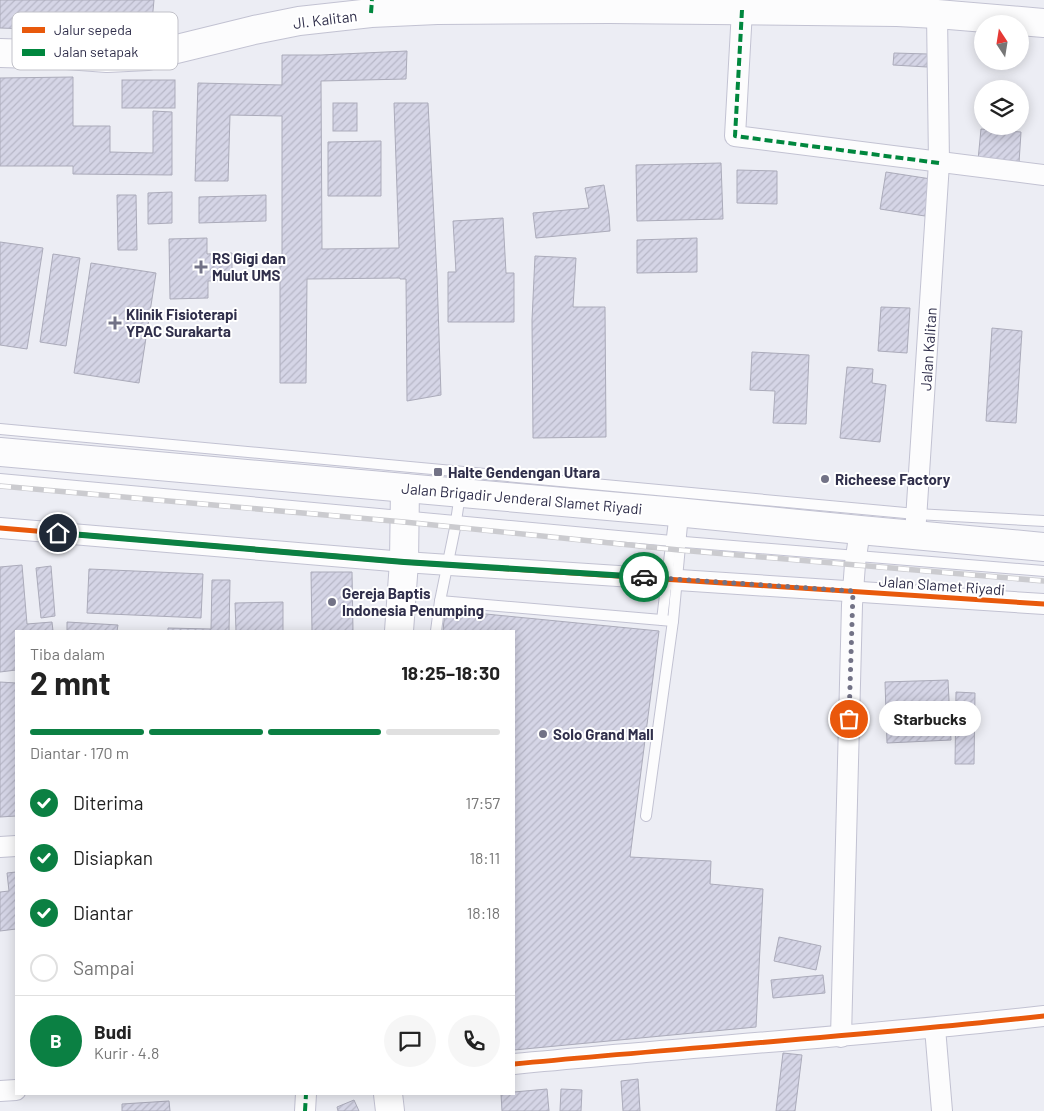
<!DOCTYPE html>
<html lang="id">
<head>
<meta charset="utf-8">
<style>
	:root { --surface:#fff; --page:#f6f6f6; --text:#222; --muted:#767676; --line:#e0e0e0; --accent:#0b8043 }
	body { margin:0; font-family:Barlow,sans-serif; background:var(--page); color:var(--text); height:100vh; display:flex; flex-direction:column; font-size:19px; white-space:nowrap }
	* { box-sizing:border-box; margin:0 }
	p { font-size:16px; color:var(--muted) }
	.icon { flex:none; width:28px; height:28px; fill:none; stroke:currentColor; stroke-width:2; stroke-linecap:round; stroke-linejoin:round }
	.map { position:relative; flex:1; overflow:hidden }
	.details { position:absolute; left:15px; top:630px; width:500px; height:465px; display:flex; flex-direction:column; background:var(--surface); border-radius:0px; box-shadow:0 2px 12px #0003 }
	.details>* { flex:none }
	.needle { width:32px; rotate:348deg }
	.controls { position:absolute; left:974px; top:15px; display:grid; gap:10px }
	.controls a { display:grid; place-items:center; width:55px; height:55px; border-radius:50%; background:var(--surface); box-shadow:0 2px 12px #0003; font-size:25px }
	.pin { position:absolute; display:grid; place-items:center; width:42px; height:42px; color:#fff; margin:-21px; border:2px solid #fff; border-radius:50%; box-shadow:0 1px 5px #0007 }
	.courier { position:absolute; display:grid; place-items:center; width:50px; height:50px; margin:-25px; border:4px solid #0b8043; border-radius:50%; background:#fff; color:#222; box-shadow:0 1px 6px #0007 }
	.bubble { position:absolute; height:35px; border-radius:18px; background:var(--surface); box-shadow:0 2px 12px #0003; font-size:16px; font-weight:700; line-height:35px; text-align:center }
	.overview em { font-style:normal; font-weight:700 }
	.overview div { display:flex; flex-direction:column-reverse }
	.overview { display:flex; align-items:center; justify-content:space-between; height:85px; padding:0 15px }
	h1 { font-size:32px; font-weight:700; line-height:38px }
	.bar { display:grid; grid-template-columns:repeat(4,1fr); gap:8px 5px; align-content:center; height:60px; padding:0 15px }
	.bar i { height:6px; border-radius:4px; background:var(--line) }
	.bar .current { background:var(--accent) }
	.bar p { grid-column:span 4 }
	.line { display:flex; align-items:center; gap:12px; padding:0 15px; border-top:1px solid var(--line) }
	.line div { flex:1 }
	.round { display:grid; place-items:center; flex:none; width:52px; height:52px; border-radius:26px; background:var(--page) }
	ol { padding:0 15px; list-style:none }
	li { display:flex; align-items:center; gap:15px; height:55px }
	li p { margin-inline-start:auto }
	li .icon { padding:5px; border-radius:50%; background:var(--accent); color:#fff; stroke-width:4 }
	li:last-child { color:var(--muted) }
	li i { width:28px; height:28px; border:2px solid var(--line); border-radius:50% }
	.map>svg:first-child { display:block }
	.building { fill:url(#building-hatch); stroke:#ababba }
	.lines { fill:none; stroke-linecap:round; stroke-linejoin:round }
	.lane-casing { stroke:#c2c2d2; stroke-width:12 }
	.street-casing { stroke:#c2c2d2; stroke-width:22 }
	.secondary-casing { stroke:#c2c2d2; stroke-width:30 }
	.primary-casing { stroke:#c2c2d2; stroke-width:30 }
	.lane { stroke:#fcfcfd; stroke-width:10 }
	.street { stroke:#fcfcfd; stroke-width:20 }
	.secondary { stroke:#fcfcfd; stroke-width:28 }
	.primary { stroke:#fcfcfd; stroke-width:28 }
	.rail-casing { stroke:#cbcbcf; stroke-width:5.5 }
	.rail { stroke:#fff; stroke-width:4; stroke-dasharray:11; stroke-linecap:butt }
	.quiet { stroke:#00873e; stroke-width:4; stroke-dasharray:8 4; stroke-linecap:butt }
	.cycleway-casing { stroke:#fff; stroke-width:8 }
	.cycleway { stroke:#e8590c; stroke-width:5 }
	.done { stroke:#727286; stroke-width:5; stroke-dasharray:0 9 }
	.route { stroke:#0b8043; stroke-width:6 }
	.poi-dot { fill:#727286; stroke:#fff; stroke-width:2 }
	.labels { text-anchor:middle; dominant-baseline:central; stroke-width:4; stroke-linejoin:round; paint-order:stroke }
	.street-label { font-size:15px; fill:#302f4b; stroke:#fff }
	.poi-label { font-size:15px; font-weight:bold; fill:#302f4b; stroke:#fff; text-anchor:start }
	.key { fill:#fff; stroke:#c1c1c9; stroke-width:1 }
	.key-label { font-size:14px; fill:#302f4b }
</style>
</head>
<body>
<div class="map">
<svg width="1044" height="1111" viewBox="0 0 1044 1111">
	<defs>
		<pattern id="building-hatch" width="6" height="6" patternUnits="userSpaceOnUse" patternTransform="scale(1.25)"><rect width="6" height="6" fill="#d5d5e6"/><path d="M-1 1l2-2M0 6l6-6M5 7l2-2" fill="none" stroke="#b7b7c7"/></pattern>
	</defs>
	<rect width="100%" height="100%" fill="#ecedf4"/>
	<g class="building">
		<polygon points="0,0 154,0 151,32 30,20 30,29 0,28"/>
		<polygon points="407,51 406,79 321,81 322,249 399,248 394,103 428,103 437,276 441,395 407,401 406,279 400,279 400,278 307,279 306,383 280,383 280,266 282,266 282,116 230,115 228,181 195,181 198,83 282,85 282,55 321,55"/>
		<polygon points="894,53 928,54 927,67 893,65"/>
		<polygon points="73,77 73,126 110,126 110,152 153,153 153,111 172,112 172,175 73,174 73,166 0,166 0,78"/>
		<rect x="122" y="80" width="53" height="28"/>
		<rect x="333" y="103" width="24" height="28"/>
		<polygon points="981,129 1021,132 1019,163 978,160"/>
		<polygon points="381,141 381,196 328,196 328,142"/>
		<polygon points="721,163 723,219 637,221 636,165"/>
		<polygon points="737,170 777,171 777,204 737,203"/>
		<polygon points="886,172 931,179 925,216 880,209"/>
		<polygon points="604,185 609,215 610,231 536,238 533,213 589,208 585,188"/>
		<polygon points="172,192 172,223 148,224 148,193"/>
		<polygon points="117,195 136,195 137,250 118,250"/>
		<polygon points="266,195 266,221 199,223 199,197"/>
		<polygon points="503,218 506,273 514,273 514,322 448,322 448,272 456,272 453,221"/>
		<polygon points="207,238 207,254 232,253 232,280 208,281 208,298 170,299 169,239"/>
		<polygon points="697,238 697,272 637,273 637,240"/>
		<polygon points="0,242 43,248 27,349 0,345"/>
		<polygon points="53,254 80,258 66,346 40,342"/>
		<polygon points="535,256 576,258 573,307 605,307 606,437 533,438 532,320"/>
		<polygon points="91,263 156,273 139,383 74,373"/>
		<polygon points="881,307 910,308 907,353 878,351"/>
		<polygon points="992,328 1022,331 1016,423 986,421"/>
		<polygon points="752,352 809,355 806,424 773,423 775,391 750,390"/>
		<polygon points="847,367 873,369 872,383 886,385 880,442 840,438"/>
		<polygon points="22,565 27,624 52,622 53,631 16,631 16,670 0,672 0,567"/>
		<polygon points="51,566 55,616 41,618 36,568"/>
		<polygon points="89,569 203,574 201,618 87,613"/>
		<polygon points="311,572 352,572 353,631 312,631"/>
		<polygon points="212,580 230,580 229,631 168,631 168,628 211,629"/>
		<polygon points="283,602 283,631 236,631 235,603"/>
		<polygon points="445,610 659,631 630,857 711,861 710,884 763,889 756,1027 514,1050 514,631 443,631"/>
		<polygon points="67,622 118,625 117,631 67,631"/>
		<polygon points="948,680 951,740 887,743 885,682"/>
		<polygon points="0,682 16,683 16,816 0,817"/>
		<polygon points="956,692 975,693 974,764 955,764"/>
		<polygon points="16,872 16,929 0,931 0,892 9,891 7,873"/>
		<polygon points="779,937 821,946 816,970 774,961"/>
		<polygon points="823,975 825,993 773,998 771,980"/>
		<polygon points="783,1053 802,1055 795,1111 776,1111"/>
		<polygon points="638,1079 640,1111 623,1111 621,1081"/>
		<polygon points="547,1089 549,1111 502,1111 501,1094 514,1094 514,1092"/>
		<polygon points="561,1089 582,1090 581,1111 560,1111"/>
		<polygon points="354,1100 359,1111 338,1111 337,1107"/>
		<polygon points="169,1101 170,1111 122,1111 122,1104"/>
	</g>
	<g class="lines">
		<g class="lane-casing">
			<g id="lane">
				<polyline points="0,429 916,514 1044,521"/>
				<polyline points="0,479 672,541 1044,571"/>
				<polyline points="440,601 673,621"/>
				<polyline points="662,620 675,512"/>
				<polyline points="436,631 440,601 455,528 460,494"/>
				<polyline points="646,816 673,621 683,514"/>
			</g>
		</g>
		<g class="street-casing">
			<g id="street">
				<polyline points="742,10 735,136 1044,175"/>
				<polyline points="0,528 404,562 1044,604"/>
				<polyline points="915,535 939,163 937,14"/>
				<polyline points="0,847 16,846"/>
				<polyline points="935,1028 942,1111"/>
				<polyline points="841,1037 852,605 855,564 860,530"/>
				<path d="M514,1064c176,-17 353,-28 530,-48"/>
				<polyline points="0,1091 16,1090"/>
				<polyline points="305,1111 306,1094"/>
			</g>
		</g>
		<g class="secondary-casing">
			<g id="secondary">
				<polyline points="0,53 67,55 107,58 148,56 254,30 299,21 371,13 437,10 609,9 897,12 937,14 1044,23"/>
				<polyline points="399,631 404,562 405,488"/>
				<polyline points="388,1094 390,1111"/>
			</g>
		</g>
		<g class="primary-casing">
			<polyline id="primary" points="0,452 676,512 860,530 1044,547"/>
		</g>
		<use href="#lane" class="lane"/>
		<use href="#street" class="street"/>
		<use href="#secondary" class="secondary"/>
		<use href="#primary" class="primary"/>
		<g class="rail-casing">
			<polyline id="rail" points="0,486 404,522 679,550 1044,581"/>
		</g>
		<use href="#rail" class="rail"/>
		<g class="quiet">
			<polyline points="742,10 735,136 939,163"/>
			<polyline points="371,13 372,0"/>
			<polyline points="305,1111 306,1094"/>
		</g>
		<g class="cycleway-casing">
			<g id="cycleway">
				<polyline points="0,528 404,562 1044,604"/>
				<path d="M514,1064c176,-17 353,-28 530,-48"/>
			</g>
		</g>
		<use href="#cycleway" class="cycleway"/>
	</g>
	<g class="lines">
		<polyline class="done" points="644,577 853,591 849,719"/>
		<polyline class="route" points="58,533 404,562 644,577"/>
	</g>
	<g class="poi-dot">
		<path d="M198.5 259.5h5v5h5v5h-5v5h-5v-5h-5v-5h5z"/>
		<path d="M112.5 315.5h5v5h5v5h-5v5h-5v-5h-5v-5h5z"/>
		<rect x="433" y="467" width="10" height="10" rx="2.5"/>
		<circle cx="825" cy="479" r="5"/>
		<circle cx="332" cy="602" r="5"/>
		<circle cx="543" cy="734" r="5"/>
	</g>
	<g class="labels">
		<g class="street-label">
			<text transform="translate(325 19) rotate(-7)">Jl. Kalitan</text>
			<text transform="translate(928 349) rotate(-86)">Jalan Kalitan</text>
			<text transform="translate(522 498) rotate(5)">Jalan Brigadir Jenderal Slamet Riyadi</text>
			<text transform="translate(942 585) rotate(4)">Jalan Slamet Riyadi</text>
		</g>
		<g class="poi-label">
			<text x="212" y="258">RS Gigi dan<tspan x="212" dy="17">Mulut UMS</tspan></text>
			<text x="126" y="314">Klinik Fisioterapi<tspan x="126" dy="17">YPAC Surakarta</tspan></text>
			<text x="448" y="472">Halte Gendengan Utara</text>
			<text x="835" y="479">Richeese Factory</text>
			<text x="342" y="593">Gereja Baptis<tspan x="342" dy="17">Indonesia Penumping</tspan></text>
			<text x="553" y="734">Solo Grand Mall</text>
		</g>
	</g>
	<rect x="12" y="12" width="166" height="58" rx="8" class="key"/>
	<rect x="22" y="27" width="23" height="6" fill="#e8590c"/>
	<rect x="22" y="49" width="23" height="7" fill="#00873e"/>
	<g class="key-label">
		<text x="54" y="35">Jalur sepeda</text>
		<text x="54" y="57">Jalan setapak</text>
	</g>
</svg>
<div class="controls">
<a><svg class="needle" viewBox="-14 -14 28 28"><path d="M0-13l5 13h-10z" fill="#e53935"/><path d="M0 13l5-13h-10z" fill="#767676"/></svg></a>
<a><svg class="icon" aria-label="layers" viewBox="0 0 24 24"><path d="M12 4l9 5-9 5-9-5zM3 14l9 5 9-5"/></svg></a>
</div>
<div class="pin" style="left:849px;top:719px;background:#ea580c"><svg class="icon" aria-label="bag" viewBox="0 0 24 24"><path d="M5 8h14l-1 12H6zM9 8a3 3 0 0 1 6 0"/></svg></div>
<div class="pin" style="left:58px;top:533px;background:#1f2937"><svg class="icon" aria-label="home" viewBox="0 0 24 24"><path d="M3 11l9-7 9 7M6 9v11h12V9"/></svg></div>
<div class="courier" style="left:644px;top:577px"><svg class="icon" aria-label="car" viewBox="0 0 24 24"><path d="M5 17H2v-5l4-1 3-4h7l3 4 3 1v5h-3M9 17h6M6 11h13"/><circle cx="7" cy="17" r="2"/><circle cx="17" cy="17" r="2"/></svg></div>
<div class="bubble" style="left:879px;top:701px;width:102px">Starbucks</div>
<section class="details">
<div class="overview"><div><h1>2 mnt</h1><p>Tiba dalam</p></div><em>18:25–18:30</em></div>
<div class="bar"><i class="current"></i><i class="current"></i><i class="current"></i><i></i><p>Diantar · 170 m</p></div>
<ol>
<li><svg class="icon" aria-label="check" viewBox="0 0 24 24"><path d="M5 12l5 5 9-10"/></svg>Diterima<p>17:57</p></li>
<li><svg class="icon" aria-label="check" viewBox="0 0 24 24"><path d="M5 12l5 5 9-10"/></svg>Disiapkan<p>18:11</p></li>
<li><svg class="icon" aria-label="check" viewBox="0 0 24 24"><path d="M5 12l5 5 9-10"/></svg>Diantar<p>18:18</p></li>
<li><i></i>Sampai</li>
</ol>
<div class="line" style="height:90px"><b class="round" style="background:var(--accent);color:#fff">B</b><div><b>Budi</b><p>Kurir · 4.8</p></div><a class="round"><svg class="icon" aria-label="chat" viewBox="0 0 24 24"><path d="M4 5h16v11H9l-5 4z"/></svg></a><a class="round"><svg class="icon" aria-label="phone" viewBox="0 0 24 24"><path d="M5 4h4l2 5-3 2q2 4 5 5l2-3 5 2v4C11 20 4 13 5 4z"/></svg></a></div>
</section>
</div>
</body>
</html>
